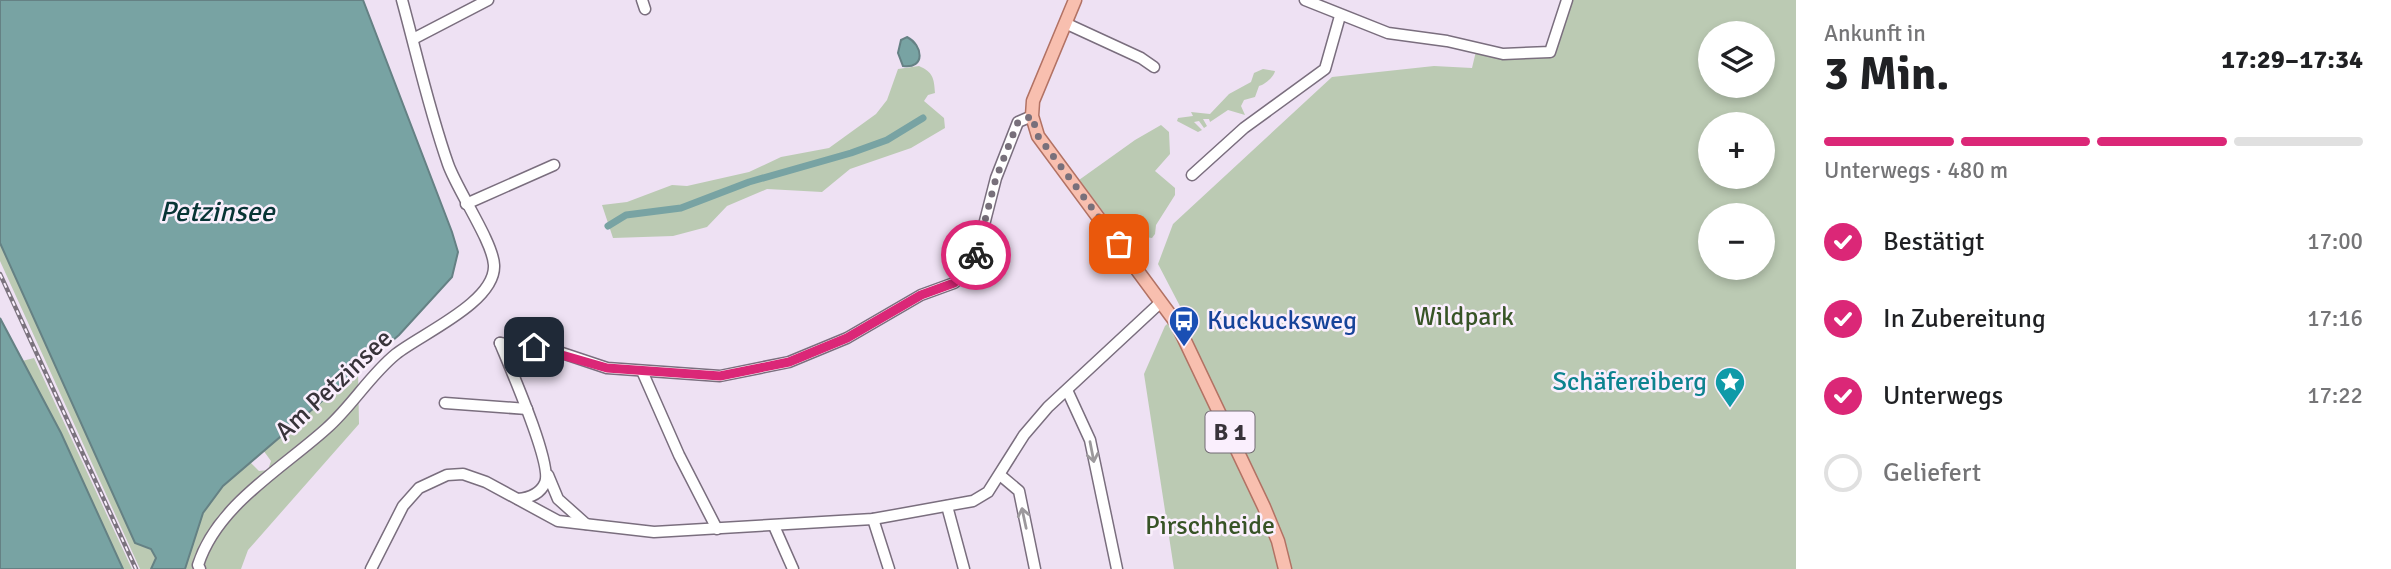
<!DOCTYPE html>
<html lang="de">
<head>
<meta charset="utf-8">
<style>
	:root { --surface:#fff; --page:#f6f6f6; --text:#202124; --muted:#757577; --line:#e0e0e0; --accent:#db2777 }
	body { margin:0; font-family:Signika,sans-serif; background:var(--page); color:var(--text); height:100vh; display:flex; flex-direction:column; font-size:26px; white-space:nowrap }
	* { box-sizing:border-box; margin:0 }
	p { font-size:23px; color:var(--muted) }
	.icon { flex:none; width:38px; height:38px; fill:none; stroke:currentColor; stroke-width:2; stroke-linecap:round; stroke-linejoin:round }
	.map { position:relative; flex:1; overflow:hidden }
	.details { display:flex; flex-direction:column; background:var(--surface); width:595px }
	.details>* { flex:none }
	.controls { position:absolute; left:1698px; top:21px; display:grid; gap:14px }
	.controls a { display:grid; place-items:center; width:77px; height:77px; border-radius:50%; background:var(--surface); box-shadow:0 4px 10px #0003; font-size:35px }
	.pin { position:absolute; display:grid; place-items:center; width:60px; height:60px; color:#fff; margin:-30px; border-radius:14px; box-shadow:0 4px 10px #0006 }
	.courier { position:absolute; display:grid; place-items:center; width:70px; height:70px; margin:-35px; border:5px solid #db2777; border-radius:50%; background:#fff; color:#222; box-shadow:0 2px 9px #0007 }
	.overview em { font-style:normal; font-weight:700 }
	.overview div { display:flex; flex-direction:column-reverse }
	.overview { display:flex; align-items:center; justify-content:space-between; height:119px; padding:0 28px }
	h1 { font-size:46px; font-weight:700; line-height:52px }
	.bar { display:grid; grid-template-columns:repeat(4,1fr); gap:10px 7px; align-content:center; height:84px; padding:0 28px }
	.bar i { height:9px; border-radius:5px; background:var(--line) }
	.bar .on { background:var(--accent) }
	.bar p { grid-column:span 4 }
	ol { padding:0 28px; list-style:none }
	li { display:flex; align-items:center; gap:21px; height:77px }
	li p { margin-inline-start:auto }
	li .icon { padding:7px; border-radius:50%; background:var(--accent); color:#fff; stroke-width:4 }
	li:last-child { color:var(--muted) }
	li i { width:38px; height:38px; border:4px solid var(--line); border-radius:50% }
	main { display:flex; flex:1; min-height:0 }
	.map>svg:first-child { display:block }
	.green { fill:#bbcab3; fill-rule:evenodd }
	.water { fill:#78a3a3; stroke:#658184; stroke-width:2 }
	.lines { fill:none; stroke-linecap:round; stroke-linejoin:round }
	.canal { stroke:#78a3a3; stroke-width:7 }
	.minor-casing { stroke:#7a6e7e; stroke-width:13 }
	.major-casing { stroke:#b27264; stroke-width:15 }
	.minor { stroke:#fff; stroke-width:10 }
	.major { stroke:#f8bfaf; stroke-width:12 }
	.rail-casing { stroke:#7b737e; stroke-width:4.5 }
	.rail { stroke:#faeffd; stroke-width:2; stroke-dasharray:5; stroke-linecap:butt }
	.oneway { stroke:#9c999c }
	.done { stroke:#78707b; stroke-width:7; stroke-dasharray:0 12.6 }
	.route { stroke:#db2777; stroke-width:9 }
	.labels { text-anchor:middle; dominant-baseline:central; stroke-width:5; stroke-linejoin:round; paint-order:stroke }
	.shield { fill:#faeffd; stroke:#726b74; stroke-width:2 }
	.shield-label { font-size:24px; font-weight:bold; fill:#38333a }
	.park-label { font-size:26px; fill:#385427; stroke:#faeffd }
	.transit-label { font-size:26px; fill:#164399; stroke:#faeffd; text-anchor:start }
	.culture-label { font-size:26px; fill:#0d838f; stroke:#faeffd; text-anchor:end }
	.street-label { font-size:26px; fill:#38333a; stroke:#faeffd }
	.water-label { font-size:28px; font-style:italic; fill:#073435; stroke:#faeffd }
</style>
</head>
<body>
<main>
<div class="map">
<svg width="1796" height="569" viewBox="0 0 1796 569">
	<rect width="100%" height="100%" fill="#eee1f3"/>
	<g class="green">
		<path d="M1567,0h229v569h-622l-30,-195 21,-48 17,-16 -24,-46 15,-40 159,-147 102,-11 38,2 5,-21 73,5zM1710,33h52v53h-52zM1710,124h52v53h-52zM1710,215h52v53h-52z"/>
		<path d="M919,66c14,6 15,12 16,27l-7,2 -4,6 20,17 1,10 -34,20 -61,21 -28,23 -55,-3 -40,17 -20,21 -34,9 -60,2 -11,-33 25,-3 45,-17 15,1 62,-14 32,-15 48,-9 47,-34 11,-14 11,-31z"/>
		<path d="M1263,69l12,2c-1,6 -11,14 -16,15l-4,11 -11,3 -3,6 4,9 -17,-5 -18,12 -1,-3h-6l4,7 -3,2 -5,-7 -5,1 8,8 -4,2 -21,-11 1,-3 15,-2 -2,-4 19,2 19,-20 22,-12 3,-9z"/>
		<polygon points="1161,125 1169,132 1170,154 1155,171 1175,188 1175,195 1156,225 1155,234 1152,238 1145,237 1143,234 1147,222 1139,214 1128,217 1115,227 1079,180 1135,140"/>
		<polygon points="0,243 135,543 151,548 156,558 151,569 140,569 0,261"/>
		<polygon points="34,358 132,569 123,569 61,433 22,361"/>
		<polygon points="358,370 359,424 248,550 241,569 185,569 203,513 223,486 249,461 259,471 268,470 271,461 263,450"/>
	</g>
	<g class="water">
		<polygon points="0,0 363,0 452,232 458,252 452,277 399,335 223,486 203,513 185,569 151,569 156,558 151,549 135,543 0,243"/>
		<path d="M907,37c16,8 19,32 -4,29l-5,-13 3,-13z"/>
		<polygon points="0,318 61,433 123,569 0,569"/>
	</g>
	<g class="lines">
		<polyline class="canal" points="608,226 626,215 681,208 749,182 851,153 887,140 923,118"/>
		<g class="minor-casing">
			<g id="minor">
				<polyline points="642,0 645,9"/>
				<polyline points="1305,0 1388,33 1447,41 1503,54 1550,52 1567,0"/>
				<polyline points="1065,23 1141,58 1154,67"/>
				<polyline points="413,39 488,0"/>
				<polyline points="1192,175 1244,128 1325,69 1340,16"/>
				<polyline points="466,204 554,165"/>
				<polyline points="500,343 562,353 607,368 720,376 789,362 847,338 921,295 954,283 968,272 975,260 996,178 1018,122 1032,116"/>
				<path d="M500,343c9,22 53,122 45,140 -5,11 -16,15 -27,16"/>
				<polyline points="642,371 679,455 717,529"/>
				<polyline points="1067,390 1090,440 1117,569"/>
				<polyline points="445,403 527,409"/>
				<polyline points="548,475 558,499 586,524"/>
				<polyline points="1000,475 1019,491 1035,569"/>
				<polyline points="947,506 964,569"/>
				<polyline points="873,519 889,569"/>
				<polyline points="774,526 793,569"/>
				<path d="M200,569l-2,-4c19,-60 85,-97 129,-137 25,-22 43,-53 69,-74 25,-20 100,-52 98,-89 -1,-23 -37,-75 -46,-101 -19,-54 -31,-109 -46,-164"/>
				<polyline points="371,569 403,506 419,488 447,475 463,474 486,482 558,521 654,532 873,519 973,501 988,492 1024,435 1048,407 1161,302"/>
			</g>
		</g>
		<g class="major-casing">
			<polyline id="major" points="1075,0 1033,101 1032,116 1038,136 1177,324 1264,507 1278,541 1285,569"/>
		</g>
		<use href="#minor" class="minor"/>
		<use href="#major" class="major"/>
		<g class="rail-casing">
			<polyline id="rail" points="0,274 136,569"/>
		</g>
		<use href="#rail" class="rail"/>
	</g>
	<defs><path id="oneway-shaft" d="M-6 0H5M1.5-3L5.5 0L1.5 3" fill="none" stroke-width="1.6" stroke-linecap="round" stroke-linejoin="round" transform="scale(1.75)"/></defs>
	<g class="oneway">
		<use href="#oneway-shaft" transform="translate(1092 452) rotate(79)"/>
		<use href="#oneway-shaft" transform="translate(1024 518) rotate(-102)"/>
	</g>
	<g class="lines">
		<polyline class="done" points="976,255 996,178 1018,122 1032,116 1038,136 1119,244"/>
		<polyline class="route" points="534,347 607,368 720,376 789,362 847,338 921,295 954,283 968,272 976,255"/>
	</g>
	<defs>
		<g id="bus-pin" transform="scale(1.575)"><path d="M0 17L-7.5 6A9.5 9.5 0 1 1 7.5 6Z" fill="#1a4fb4" stroke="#faeffd"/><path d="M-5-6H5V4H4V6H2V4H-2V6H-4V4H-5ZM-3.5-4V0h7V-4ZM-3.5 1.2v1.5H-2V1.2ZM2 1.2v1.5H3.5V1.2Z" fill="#fff"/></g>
		<g id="sight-pin" transform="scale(1.575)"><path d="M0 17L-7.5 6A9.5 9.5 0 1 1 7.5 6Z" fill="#0f9aa8" stroke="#faeffd"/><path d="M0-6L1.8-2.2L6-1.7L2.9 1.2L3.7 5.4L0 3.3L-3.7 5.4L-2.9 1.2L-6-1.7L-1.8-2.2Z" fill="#fff"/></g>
	</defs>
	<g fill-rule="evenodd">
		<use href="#bus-pin" x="1184" y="321"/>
		<use href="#sight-pin" x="1730" y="382"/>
	</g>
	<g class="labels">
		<rect class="shield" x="1205.5" y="411.5" width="49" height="41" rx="5"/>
		<g class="shield-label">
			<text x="1230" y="432">B 1</text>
		</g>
		<g class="park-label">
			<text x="1464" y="317">Wildpark</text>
			<text x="1210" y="526">Pirschheide</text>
		</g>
		<g class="transit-label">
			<text x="1207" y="321">Kuckucksweg</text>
		</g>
		<g class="culture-label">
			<text x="1707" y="382">Schäfereiberg</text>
		</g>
		<g class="street-label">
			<text transform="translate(334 385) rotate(-43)">Am Petzinsee</text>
		</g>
		<g class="water-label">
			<text x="217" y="212">Petzinsee</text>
		</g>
	</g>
</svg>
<div class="controls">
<a><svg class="icon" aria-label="layers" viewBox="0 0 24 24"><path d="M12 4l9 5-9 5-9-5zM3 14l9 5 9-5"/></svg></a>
<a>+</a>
<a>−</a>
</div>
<div class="pin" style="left:1119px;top:244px;background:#ea580c"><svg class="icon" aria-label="bag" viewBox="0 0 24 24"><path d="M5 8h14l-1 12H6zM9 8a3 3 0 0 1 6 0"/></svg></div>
<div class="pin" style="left:534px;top:347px;background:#1f2937"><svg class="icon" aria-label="home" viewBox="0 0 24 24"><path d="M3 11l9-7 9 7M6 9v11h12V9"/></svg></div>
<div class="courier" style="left:976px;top:255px"><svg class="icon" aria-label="bike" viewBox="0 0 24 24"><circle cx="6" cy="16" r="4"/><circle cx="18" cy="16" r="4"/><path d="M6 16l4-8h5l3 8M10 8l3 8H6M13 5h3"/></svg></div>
</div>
<section class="details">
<div class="overview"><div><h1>3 Min.</h1><p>Ankunft in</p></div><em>17:29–17:34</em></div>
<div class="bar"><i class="on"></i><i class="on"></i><i class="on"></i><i></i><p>Unterwegs · 480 m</p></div>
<ol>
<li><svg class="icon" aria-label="check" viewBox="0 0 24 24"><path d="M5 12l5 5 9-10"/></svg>Bestätigt<p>17:00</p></li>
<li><svg class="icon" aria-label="check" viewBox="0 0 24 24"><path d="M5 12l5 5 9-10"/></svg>In Zubereitung<p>17:16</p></li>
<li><svg class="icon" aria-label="check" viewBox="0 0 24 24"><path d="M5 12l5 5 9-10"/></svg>Unterwegs<p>17:22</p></li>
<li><i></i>Geliefert</li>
</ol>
</section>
</main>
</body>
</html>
